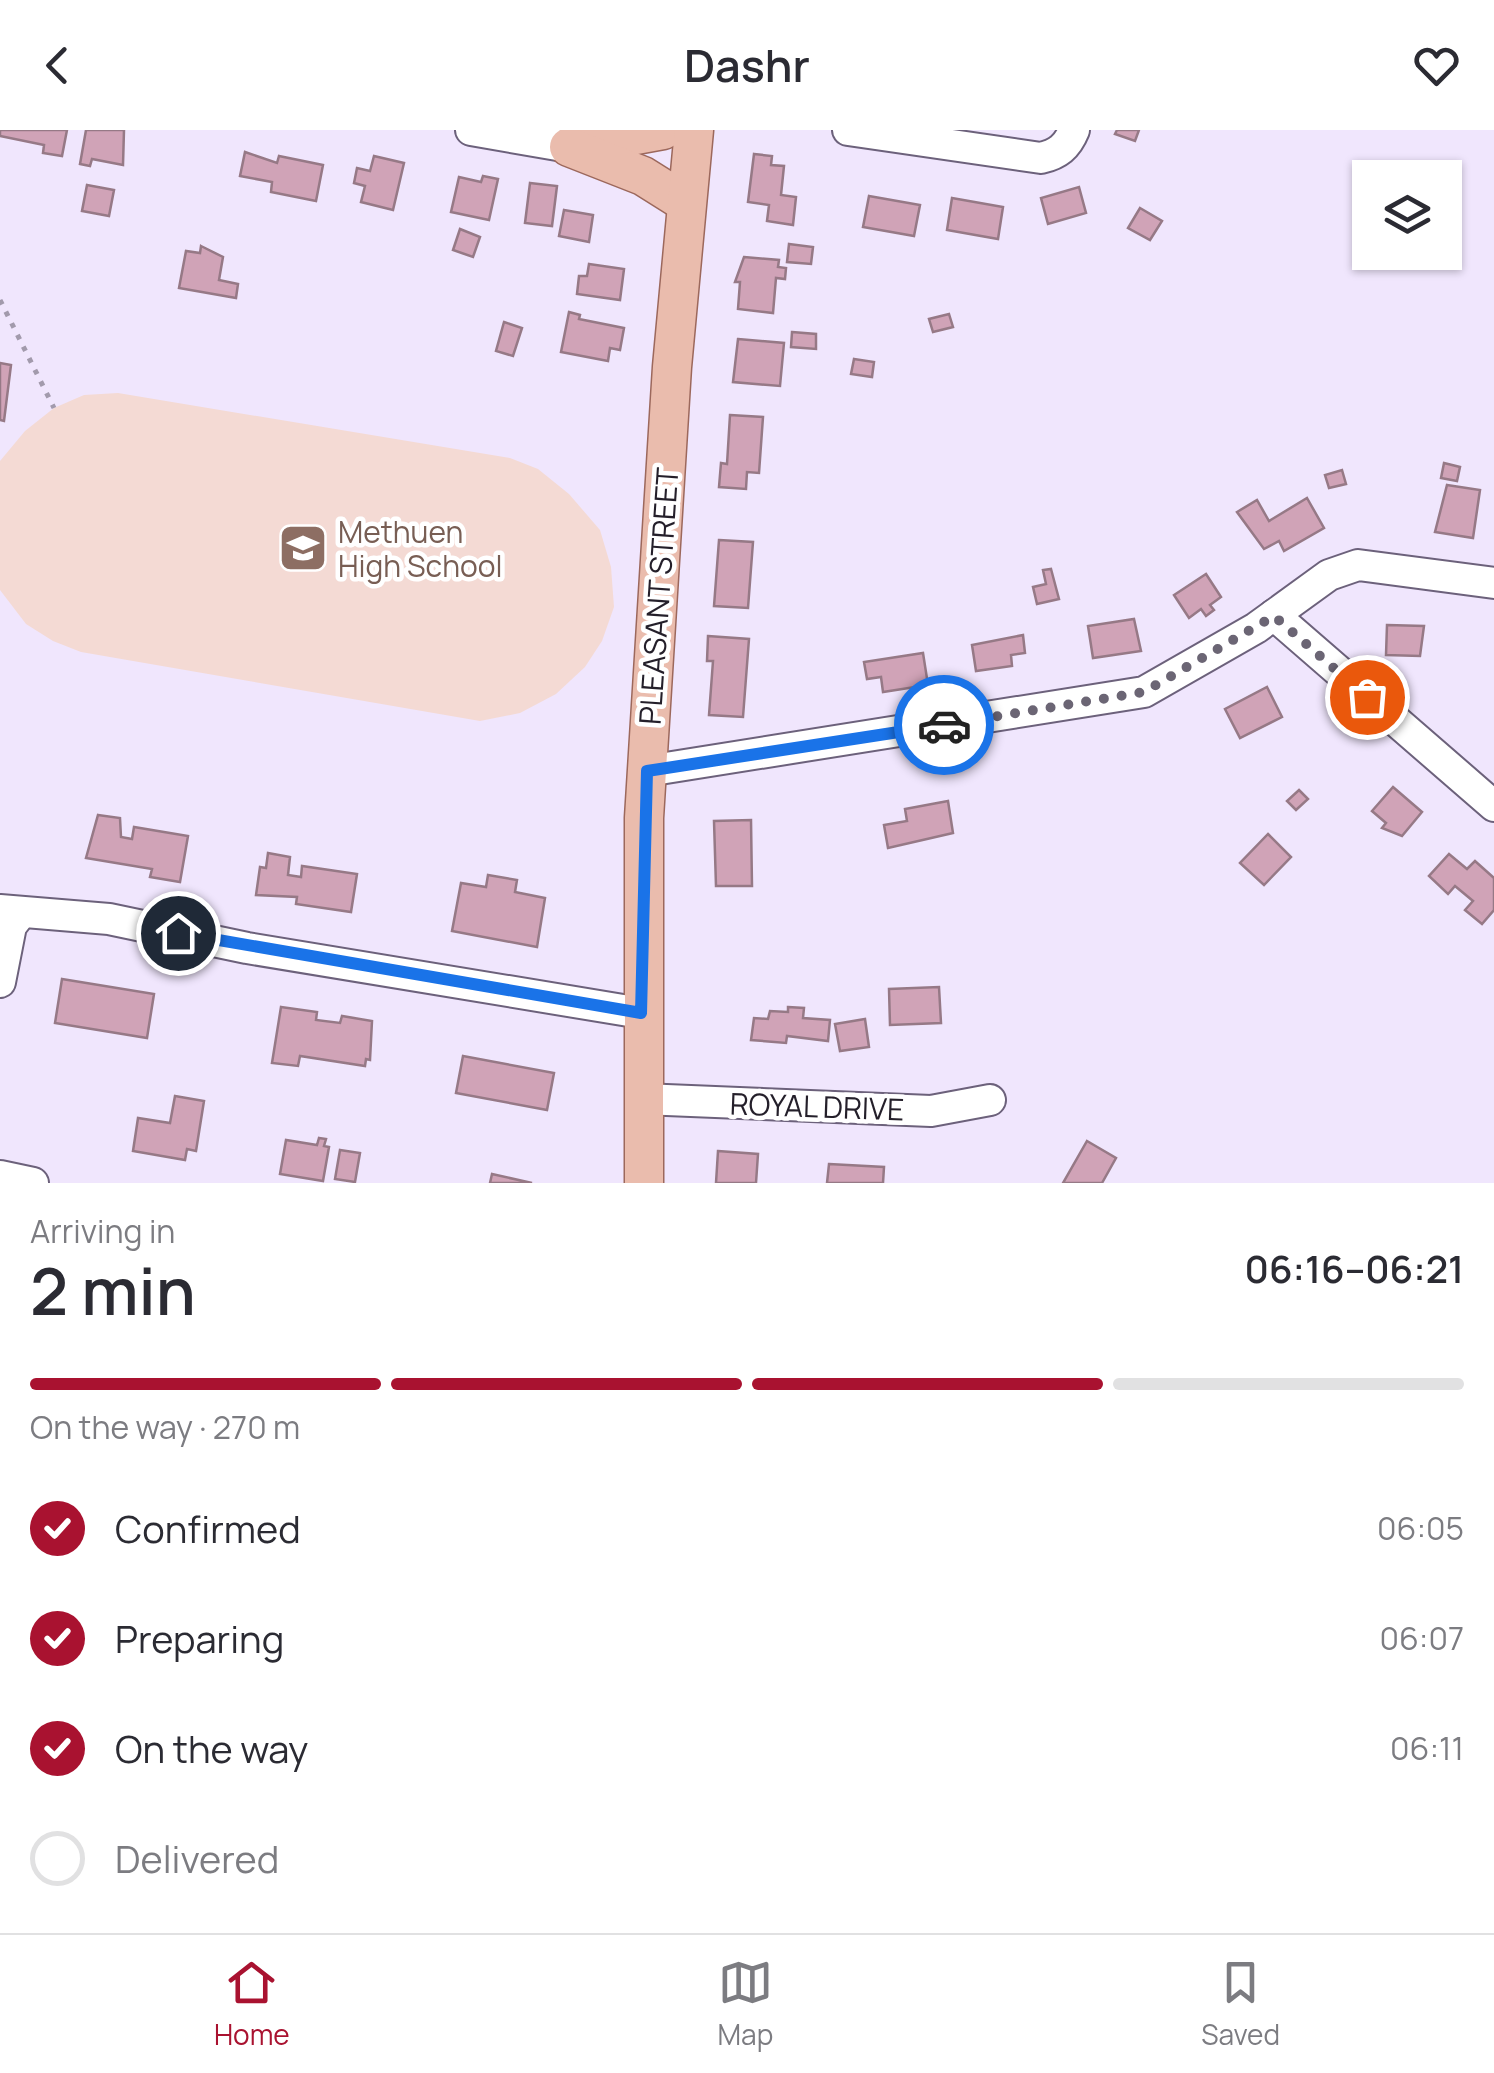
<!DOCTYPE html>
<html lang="en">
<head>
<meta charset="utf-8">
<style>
	:root { --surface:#fff; --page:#f7f7f7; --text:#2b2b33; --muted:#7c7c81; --line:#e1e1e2; --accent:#a91230 }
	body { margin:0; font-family:Manrope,sans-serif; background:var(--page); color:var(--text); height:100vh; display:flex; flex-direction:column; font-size:38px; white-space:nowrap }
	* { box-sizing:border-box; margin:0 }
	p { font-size:32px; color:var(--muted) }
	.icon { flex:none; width:55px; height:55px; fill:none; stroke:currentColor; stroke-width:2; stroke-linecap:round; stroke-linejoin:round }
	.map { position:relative; height:1053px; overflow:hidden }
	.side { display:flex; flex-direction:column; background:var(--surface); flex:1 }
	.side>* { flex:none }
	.tools { position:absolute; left:1352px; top:30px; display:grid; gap:20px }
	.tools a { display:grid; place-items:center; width:110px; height:110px; border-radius:0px; background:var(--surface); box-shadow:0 2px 8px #0004; font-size:50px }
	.pin { position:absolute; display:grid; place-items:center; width:85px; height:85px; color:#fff; margin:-42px; border:5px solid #fff; border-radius:50%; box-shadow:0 2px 10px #0007 }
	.courier { position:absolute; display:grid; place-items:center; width:100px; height:100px; margin:-50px; border:8px solid #1a73e8; border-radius:50%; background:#fff; color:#222; box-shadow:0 2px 12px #0007 }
	.summary em { font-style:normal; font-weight:600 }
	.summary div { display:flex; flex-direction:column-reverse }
	.summary { display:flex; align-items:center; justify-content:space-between; height:170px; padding:0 30px }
	h1 { font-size:65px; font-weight:600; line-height:75px }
	.bar { display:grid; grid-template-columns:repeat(4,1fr); gap:15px 10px; align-content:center; height:120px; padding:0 30px }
	.bar i { height:12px; border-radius:8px; background:var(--line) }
	.bar .selected { background:var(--accent) }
	.bar p { grid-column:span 4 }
	ol { padding:0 30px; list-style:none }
	li { display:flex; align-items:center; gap:30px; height:110px }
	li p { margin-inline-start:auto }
	li .icon { padding:10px; border-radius:50%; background:var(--accent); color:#fff; stroke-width:4 }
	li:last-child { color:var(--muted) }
	li i { width:55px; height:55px; border:5px solid var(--line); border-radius:50% }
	header { display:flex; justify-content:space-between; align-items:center; height:130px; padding:0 30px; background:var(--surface); font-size:45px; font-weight:600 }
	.tabs { display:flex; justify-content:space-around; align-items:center; height:140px; border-top:2px solid var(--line); background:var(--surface); font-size:28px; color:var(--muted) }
	.tabs a { display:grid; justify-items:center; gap:5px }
	.tabs .selected { color:var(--accent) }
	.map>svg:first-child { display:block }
	.education { fill:#f4dad4 }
	.building { fill:#d0a3b7; stroke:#967986; stroke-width:2.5 }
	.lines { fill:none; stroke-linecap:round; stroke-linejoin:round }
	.minor-casing { stroke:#6c617b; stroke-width:34 }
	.major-casing { stroke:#9c685c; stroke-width:41 }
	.path { stroke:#a29aac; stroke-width:5; stroke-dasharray:5 8; stroke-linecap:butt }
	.minor { stroke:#fff; stroke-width:30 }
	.major { stroke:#eabcad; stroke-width:38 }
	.done { stroke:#6b6574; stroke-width:10; stroke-dasharray:0 18 }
	.route { stroke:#1a73e8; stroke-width:12 }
	.labels { text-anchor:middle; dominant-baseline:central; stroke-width:9; stroke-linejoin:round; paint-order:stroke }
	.education-label { font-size:30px; fill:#785e54; stroke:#fff; text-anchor:start }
	.street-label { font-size:30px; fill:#241f2a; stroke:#fff }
</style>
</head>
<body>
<header><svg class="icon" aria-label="back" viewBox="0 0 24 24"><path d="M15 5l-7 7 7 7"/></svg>Dashr<svg class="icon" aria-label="heart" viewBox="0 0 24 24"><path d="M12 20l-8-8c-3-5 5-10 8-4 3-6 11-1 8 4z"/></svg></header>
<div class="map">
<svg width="1494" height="1053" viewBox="0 0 1494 1053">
	<rect width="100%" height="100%" fill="#f0e6fd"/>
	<polygon class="education" points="118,263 510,328 538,339 569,364 600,400 611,437 614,477 602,511 585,537 556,564 520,583 480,591 81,522 53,511 26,494 0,460 0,331 25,301 54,278 84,265"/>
	<g class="building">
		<polygon points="0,0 67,0 62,26 43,23 44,15 0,6"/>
		<polygon points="86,0 124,0 123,35 92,29 90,36 80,34"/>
		<polygon points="1117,0 1139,0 1135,11 1115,4"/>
		<polygon points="245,22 277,33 279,26 323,35 316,71 271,62 272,52 240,46"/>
		<polygon points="754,24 772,26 771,35 784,36 781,65 796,67 793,95 767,91 769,75 748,72"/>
		<polygon points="374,26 404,33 393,80 361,72 365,56 354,53 357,38 370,41"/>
		<polygon points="483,46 498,49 489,90 451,82 459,47 481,52"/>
		<polygon points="530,53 557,56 552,96 525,93"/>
		<polygon points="87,55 114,60 109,86 82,81"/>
		<polygon points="1079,57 1086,83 1048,94 1041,68"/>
		<polygon points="869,66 920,75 914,106 863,97"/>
		<polygon points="952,68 1003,77 998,109 947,100"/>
		<polygon points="1140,78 1162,91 1150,110 1128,98"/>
		<polygon points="564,80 593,85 589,112 559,106"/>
		<polygon points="460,99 480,107 473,127 453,120"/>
		<polygon points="789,114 813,117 811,134 787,132"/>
		<polygon points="201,116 223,127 219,150 238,154 236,168 179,158 186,121 200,123"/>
		<polygon points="744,127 779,130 778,137 786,138 785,149 776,148 773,183 738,179 740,152 735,152"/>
		<polygon points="589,134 624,139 620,170 577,164 579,146 587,146"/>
		<polygon points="569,182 580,185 579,189 624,198 620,220 610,218 608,231 561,222"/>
		<polygon points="949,184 953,197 933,202 929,189"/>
		<polygon points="504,192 522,198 513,226 496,221"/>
		<polygon points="792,202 816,204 816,219 791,217"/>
		<polygon points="738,209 784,213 780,256 733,252"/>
		<polygon points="854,229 874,232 872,247 851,244"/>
		<polygon points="0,233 11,235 4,291 0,290"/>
		<polygon points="730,285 763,287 759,343 747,342 746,359 719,357 721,333 727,334"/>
		<polygon points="1444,333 1460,337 1457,351 1441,348"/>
		<polygon points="1342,340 1346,354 1329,358 1325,345"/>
		<polygon points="1447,355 1480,360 1473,408 1435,402"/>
		<polygon points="1307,368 1324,398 1284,421 1279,411 1264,419 1237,382 1257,370 1269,391"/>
		<polygon points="719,410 753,412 748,478 714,476"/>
		<polygon points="1051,439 1059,469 1037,474 1033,457 1046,454 1043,440"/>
		<polygon points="1206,444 1221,467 1210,475 1214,480 1206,486 1201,479 1189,488 1174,465"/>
		<polygon points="1134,489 1141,521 1093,528 1088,496"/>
		<polygon points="1387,495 1424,496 1420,526 1386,525"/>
		<polygon points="1023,505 1025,523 1011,525 1012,536 976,541 972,515"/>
		<polygon points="708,506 749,509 743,587 709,585 713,531 707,531"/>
		<polygon points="923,523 928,555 883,562 881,547 867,549 864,532"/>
		<polygon points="1267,557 1282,587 1240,608 1225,579"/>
		<polygon points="1393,657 1422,682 1402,706 1382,698 1386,693 1372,681"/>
		<polygon points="1299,660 1308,669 1296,680 1287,671"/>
		<polygon points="948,671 953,703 888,718 884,695 907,691 905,679"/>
		<polygon points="98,685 120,688 121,707 132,709 134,697 188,706 180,752 150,747 152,739 86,728"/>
		<polygon points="751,690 752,756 716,756 714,691"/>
		<polygon points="1268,704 1291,727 1264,755 1240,733"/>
		<polygon points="268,723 290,727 288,745 301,747 302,736 357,744 351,782 296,774 297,767 256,765 260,737 266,738"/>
		<polygon points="1449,724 1467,739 1475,731 1494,748 1494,780 1482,794 1465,780 1473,771 1455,756 1448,764 1429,746"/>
		<polygon points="488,745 517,750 515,762 545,768 537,817 452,801 461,753 486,757"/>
		<polygon points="62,849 154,864 147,908 55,893"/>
		<polygon points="939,857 941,893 890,895 889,859"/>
		<polygon points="281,877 317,882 316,890 340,893 342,886 372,891 370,930 366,929 365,936 300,926 298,936 272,933"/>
		<polygon points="788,877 804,878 803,888 830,890 828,911 787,906 786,913 751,910 754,888 768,889 770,881 788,882"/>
		<polygon points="865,889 869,917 840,921 835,894"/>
		<polygon points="463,926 554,943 547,980 456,963"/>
		<polygon points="175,966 204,971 196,1021 187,1019 185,1030 133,1021 138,988 170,993"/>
		<polygon points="319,1008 326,1009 324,1016 329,1017 323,1051 280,1044 286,1010 317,1015"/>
		<polygon points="1087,1011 1116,1028 1102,1053 1063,1053"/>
		<polygon points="340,1020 360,1023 355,1052 335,1049"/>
		<polygon points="718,1021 758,1024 756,1053 716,1053"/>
		<polygon points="829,1034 884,1037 883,1053 827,1053"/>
		<polygon points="492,1044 532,1053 490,1053"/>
	</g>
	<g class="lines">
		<g class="minor-casing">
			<g id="minor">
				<polyline points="471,0 569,17"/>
				<path d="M848,0l193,28c17,-4 26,-11 33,-28"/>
				<polyline points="1274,485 1494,676"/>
				<polyline points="647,641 1144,562 1256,498 1329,445 1358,435 1494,453"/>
				<polyline points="0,780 109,789 247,818 641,883"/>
				<polyline points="0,852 11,796 21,783"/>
				<polyline points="642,969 931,981 990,970"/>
				<polyline points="0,1046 33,1053"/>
			</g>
		</g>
		<g class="major-casing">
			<g id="major">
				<polyline points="576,16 663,0"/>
				<polyline points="569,17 643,46 686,73"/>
				<polyline points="644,1053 644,688 672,237 694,0"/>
			</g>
		</g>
		<polyline class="path" points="0,170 54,278"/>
		<use href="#minor" class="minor"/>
		<use href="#major" class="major"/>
	</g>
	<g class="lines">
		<polyline class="done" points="944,595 1144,562 1274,486 1367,567"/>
		<polyline class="route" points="178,803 641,883 647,641 944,595"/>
	</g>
	<defs>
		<g id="school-square" transform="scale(2.5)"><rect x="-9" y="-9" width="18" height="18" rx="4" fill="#8d6e63" stroke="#fff"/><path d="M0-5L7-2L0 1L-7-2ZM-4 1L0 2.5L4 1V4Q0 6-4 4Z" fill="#fff"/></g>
	</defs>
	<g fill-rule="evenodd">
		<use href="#school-square" x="303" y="418"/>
	</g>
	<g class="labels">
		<g class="education-label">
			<text x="338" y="401">Methuen<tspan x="338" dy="34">High School</tspan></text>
		</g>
		<g class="street-label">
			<text transform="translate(658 466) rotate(-86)">PLEASANT STREET</text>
			<text transform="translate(817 976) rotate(2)">ROYAL DRIVE</text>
		</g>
	</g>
</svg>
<div class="tools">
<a><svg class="icon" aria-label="layers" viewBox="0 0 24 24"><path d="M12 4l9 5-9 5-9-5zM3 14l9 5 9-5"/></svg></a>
</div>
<div class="pin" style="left:1367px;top:567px;background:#ea580c"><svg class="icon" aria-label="bag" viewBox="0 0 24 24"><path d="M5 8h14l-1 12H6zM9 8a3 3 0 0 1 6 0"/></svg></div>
<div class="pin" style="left:178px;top:803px;background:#1f2937"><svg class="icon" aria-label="home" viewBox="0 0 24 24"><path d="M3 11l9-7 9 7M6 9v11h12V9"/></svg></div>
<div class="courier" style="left:944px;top:595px"><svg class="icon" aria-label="car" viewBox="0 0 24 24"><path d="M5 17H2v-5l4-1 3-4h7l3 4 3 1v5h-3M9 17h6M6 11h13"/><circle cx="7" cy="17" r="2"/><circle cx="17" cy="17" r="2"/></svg></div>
</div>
<section class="side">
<div class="summary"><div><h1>2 min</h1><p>Arriving in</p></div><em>06:16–06:21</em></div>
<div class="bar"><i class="selected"></i><i class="selected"></i><i class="selected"></i><i></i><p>On the way · 270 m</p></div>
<ol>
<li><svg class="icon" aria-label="check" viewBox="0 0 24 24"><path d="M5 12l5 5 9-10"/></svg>Confirmed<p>06:05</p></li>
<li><svg class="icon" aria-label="check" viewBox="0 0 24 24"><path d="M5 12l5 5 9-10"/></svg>Preparing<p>06:07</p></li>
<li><svg class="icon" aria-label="check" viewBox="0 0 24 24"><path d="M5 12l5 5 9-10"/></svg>On the way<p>06:11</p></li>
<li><i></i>Delivered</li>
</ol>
</section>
<nav class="tabs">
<a class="selected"><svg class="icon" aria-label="home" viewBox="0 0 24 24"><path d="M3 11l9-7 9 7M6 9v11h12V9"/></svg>Home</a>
<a><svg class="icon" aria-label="map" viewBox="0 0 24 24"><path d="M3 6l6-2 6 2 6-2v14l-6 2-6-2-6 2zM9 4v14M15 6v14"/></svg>Map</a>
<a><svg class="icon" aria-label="saved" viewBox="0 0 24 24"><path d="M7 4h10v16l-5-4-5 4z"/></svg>Saved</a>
</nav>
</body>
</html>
